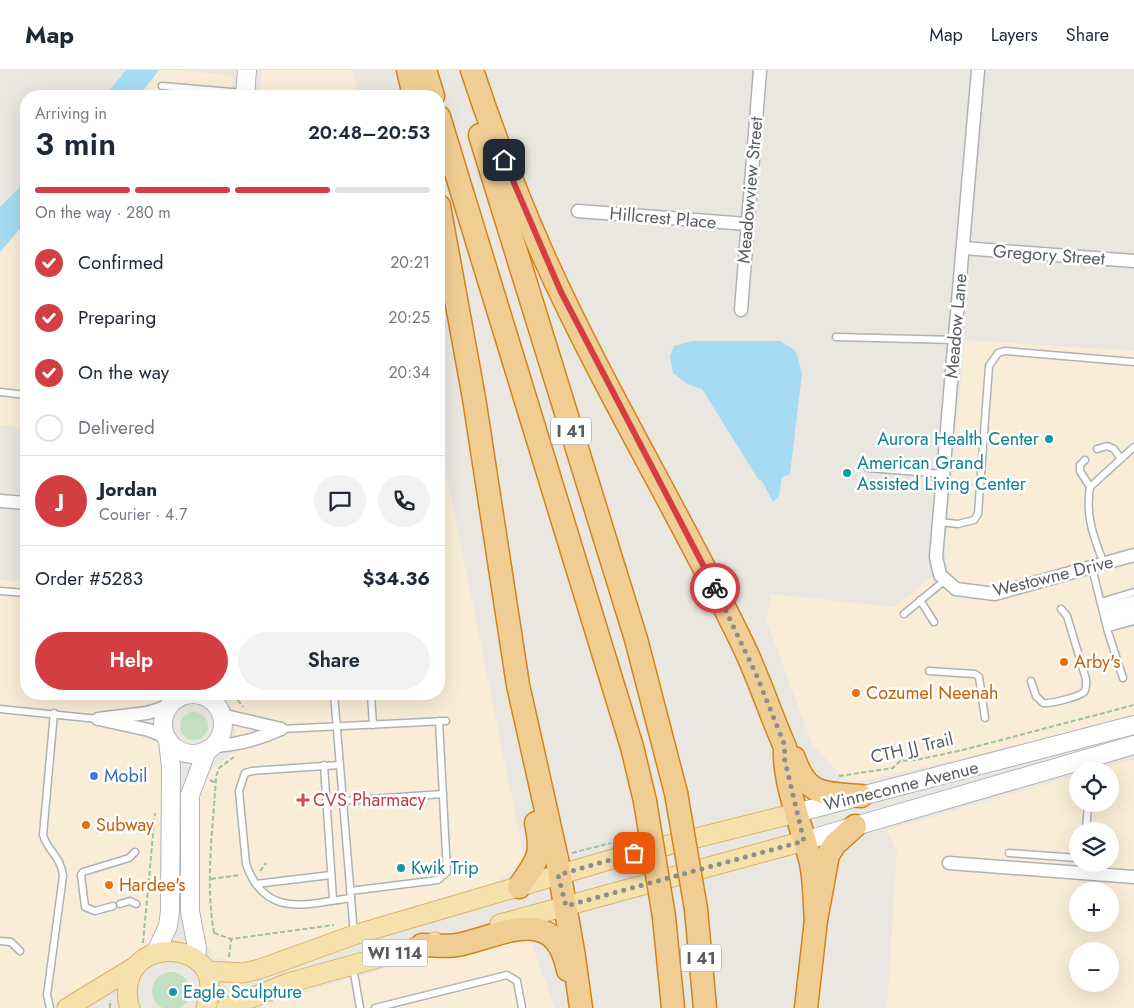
<!DOCTYPE html>
<html lang="en">
<head>
<meta charset="utf-8">
<style>
	:root { --surface:#fff; --page:#f2f2f3; --text:#1f2937; --muted:#747a83; --line:#e0e1e3; --accent:#d33e42 }
	body { margin:0; font-family:Jost,sans-serif; background:var(--page); color:var(--text); height:100vh; display:flex; flex-direction:column; font-size:19px; white-space:nowrap }
	* { box-sizing:border-box; margin:0 }
	p { font-size:16px; color:var(--muted) }
	.icon { flex:none; width:28px; height:28px; fill:none; stroke:currentColor; stroke-width:2; stroke-linecap:round; stroke-linejoin:round }
	.map { position:relative; flex:1; overflow:hidden }
	.side { position:absolute; left:20px; top:20px; width:425px; height:610px; display:flex; flex-direction:column; background:var(--surface); border-radius:20px; box-shadow:0 5px 20px #0002 }
	.side>* { flex:none }
	.tools { position:absolute; left:1069px; top:692px; display:grid; gap:10px }
	.tools a { display:grid; place-items:center; width:50px; height:50px; border-radius:50%; background:var(--surface); box-shadow:0 5px 20px #0002; font-size:25px }
	.pin { position:absolute; display:grid; place-items:center; width:42px; height:42px; color:#fff; margin:-21px; border-radius:10px; box-shadow:0 2px 8px #0006 }
	.courier { position:absolute; display:grid; place-items:center; width:50px; height:50px; margin:-25px; border:4px solid #d33e42; border-radius:50%; background:#fff; color:#222; box-shadow:0 1px 6px #0007 }
	.summary em { font-style:normal; font-weight:600 }
	.summary div { display:flex; flex-direction:column-reverse }
	.summary { display:flex; align-items:center; justify-content:space-between; height:85px; padding:0 15px }
	h1 { font-size:32px; font-weight:600; line-height:38px }
	.bar { display:grid; grid-template-columns:repeat(4,1fr); gap:8px 5px; align-content:center; height:60px; padding:0 15px }
	.bar i { height:6px; border-radius:4px; background:var(--line) }
	.bar .on { background:var(--accent) }
	.bar p { grid-column:span 4 }
	.line { display:flex; align-items:center; gap:12px; padding:0 15px; border-top:1px solid var(--line) }
	.line div { flex:1 }
	.round { display:grid; place-items:center; flex:none; width:52px; height:52px; border-radius:26px; background:var(--page) }
	ol { padding:0 15px; list-style:none }
	li { display:flex; align-items:center; gap:15px; height:55px }
	li p { margin-inline-start:auto }
	li .icon { padding:5px; border-radius:50%; background:var(--accent); color:#fff; stroke-width:4 }
	li:last-child { color:var(--muted) }
	li i { width:28px; height:28px; border:2px solid var(--line); border-radius:50% }
	.cta { display:flex; gap:10px; margin-top:auto; padding:10px 15px }
	.cta a { flex:1; height:58px; border-radius:30px; background:var(--accent); color:#fff; font-size:20px; font-weight:600; line-height:58px; text-align:center }
	.cta a+a { background:var(--page); color:var(--text) }
	header { display:flex; align-items:center; gap:30px; box-sizing:border-box; height:70px; padding:0 25px; background:var(--surface); border-bottom:1px solid var(--line) }
	header strong { font-size:24px }
	nav { display:flex; gap:28px; margin-inline-start:auto; font-size:18px }
	.map>svg:first-child { display:block }
	.commercial { fill:#f9edd7; fill-rule:evenodd }
	.green { fill:#c3e0c0 }
	.water { fill:#a7dbf4 }
	.lines { fill:none; stroke-linecap:round; stroke-linejoin:round }
	.lane-casing { stroke:#aeb2b5; stroke-width:9 }
	.street-casing { stroke:#aeb2b5; stroke-width:15 }
	.secondary-casing { stroke:#b0b4b7; stroke-width:20 }
	.primary-casing { stroke:#dfb065; stroke-width:21 }
	.highway-casing { stroke:#d1841a; stroke-width:25 }
	.path { stroke:#9ac0a0; stroke-width:2; stroke-dasharray:5 2.5; stroke-linecap:butt }
	.lane { stroke:#fff; stroke-width:6 }
	.street { stroke:#fff; stroke-width:12 }
	.secondary { stroke:#fff; stroke-width:18 }
	.primary { stroke:#f5e1ac; stroke-width:19 }
	.highway { stroke:#f0ce93; stroke-width:22 }
	.highway-bridge-casing { stroke:#d1841a; stroke-width:25; stroke-linecap:butt }
	.highway-bridge { stroke:#f0ce93; stroke-width:22 }
	.done { stroke:#8c8d8d; stroke-width:5; stroke-dasharray:0 9 }
	.route { stroke:#d33e42; stroke-width:6 }
	.culture-dot { fill:#0f9aa8; stroke:#fff; stroke-width:2 }
	.food-dot { fill:#e8710a; stroke:#fff; stroke-width:2 }
	.shop-dot { fill:#3f7fe0; stroke:#fff; stroke-width:2 }
	.health-dot { fill:#e0444e; stroke:#fff; stroke-width:2 }
	.labels { text-anchor:middle; dominant-baseline:central; stroke-width:5; stroke-linejoin:round; paint-order:stroke }
	.shield { fill:#fff; stroke:#8b8e90; stroke-width:1 }
	.shield-label { font-size:16px; font-weight:bold; fill:#595d60 }
	.street-label { font-size:18px; fill:#595d60; stroke:#fff }
	.culture-label { font-size:18px; fill:#0d838f; stroke:#fff; text-anchor:start }
	.food-label { font-size:18px; fill:#c56008; stroke:#fff; text-anchor:start }
	.shop-label { font-size:18px; fill:#366cbe; stroke:#fff; text-anchor:start }
	.health-label { font-size:18px; fill:#be3a42; stroke:#fff; text-anchor:start }
</style>
</head>
<body>
<header>
<strong>Map</strong>
<nav><a>Map</a><a>Layers</a><a>Share</a></nav>
</header>
<div class="map">
<svg width="1134" height="938" viewBox="0 0 1134 938">
	<rect width="100%" height="100%" fill="#eae7e1"/>
	<g class="commercial">
		<polygon points="159,0 181,0 233,6 231,26 139,26"/>
		<polygon points="262,0 352,0 360,26 260,26"/>
		<polygon points="26,152 26,357 0,355 0,182"/>
		<polygon points="965,270 1134,281 1134,647 1019,679 959,689 850,714 812,674 767,552 771,524 894,537 929,509 948,499 945,480"/>
		<polygon points="439,369 524,787 513,800 487,818 243,893 231,892 214,887 204,871 196,828 198,730 207,703 232,683 236,661 229,624 439,624"/>
		<polygon points="0,510 26,512 26,624 173,624 168,629 156,655 165,710 159,856 146,877 108,905 48,938 0,938"/>
		<path d="M1134,689v249h-247l10,-156 -10,-22 190,-55 1,29h32v-33h-19zM1078,761h32v33h-32zM1078,821h32v33h-32zM1078,881h32v33h-32z"/>
		<polygon points="528,864 555,938 259,938 331,914 507,865"/>
	</g>
	<g class="green">
		<circle cx="194" cy="656" r="14"/>
		<circle cx="171" cy="921" r="19"/>
	</g>
	<g class="water">
		<polygon points="126,0 159,0 139,26 105,26"/>
		<polygon points="26,111 26,152 0,182 0,137"/>
		<polygon points="692,271 780,271 796,281 802,304 790,404 782,407 779,426 773,432 762,411 758,409 702,319 687,314 673,303 670,286 674,276"/>
	</g>
	<g class="lines">
		<g class="lane-casing">
			<g id="lane">
				<polyline points="162,16 243,23"/>
				<polyline points="836,267 956,270"/>
				<polyline points="0,322 26,325"/>
				<polyline points="1097,379 1107,376 1114,379 1121,389"/>
				<polyline points="1085,390 1080,395 1080,401 1090,417"/>
				<polyline points="868,398 943,404"/>
				<polyline points="939,452 958,454 974,450 978,444 989,296 998,283 1005,281 1134,292"/>
				<path d="M1104,494c-10,-26 -19,-48 -14,-77l44,-40"/>
				<polyline points="1092,498 1108,562 1123,608"/>
				<polyline points="0,521 26,523"/>
				<polyline points="920,530 934,552"/>
				<polyline points="1101,532 1134,522"/>
				<polyline points="1103,537 1134,529"/>
				<polyline points="1104,543 1133,535"/>
				<polyline points="904,544 944,511"/>
				<polyline points="1106,548 1134,540"/>
				<polyline points="1107,553 1134,545"/>
				<polyline points="1108,558 1134,551"/>
				<polyline points="929,601 975,604 979,607 985,648"/>
				<path d="M1031,611l5,15 7,7c7,1 36,-6 41,-11 3,-4 2,-8 2,-13l-19,-63 -6,-7"/>
				<polyline points="334,624 354,864"/>
				<polyline points="371,624 373,655"/>
				<polyline points="0,639 98,649"/>
				<polyline points="281,659 446,651"/>
				<polyline points="324,695 333,830"/>
				<path d="M339,695l-87,6 -7,2 -6,18 7,73c19,55 60,40 105,34"/>
				<polyline points="342,731 443,724"/>
				<polyline points="1086,761 1088,734"/>
				<polyline points="1009,783 1078,788"/>
				<polyline points="256,814 331,805"/>
				<polyline points="350,821 438,810 447,802 439,651"/>
				<polyline points="120,834 130,831 136,834"/>
				<polyline points="113,836 95,841 85,837 81,805 83,802 129,788 135,782"/>
				<polyline points="0,871 11,872 20,881"/>
				<polyline points="353,897 360,938"/>
				<path d="M50,938l-3,-13 16,-119c-2,-20 -15,-24 -20,-41l11,-122"/>
				<polyline points="375,938 507,905 517,911 522,938"/>
			</g>
		</g>
		<g class="street-casing">
			<g id="street">
				<polyline points="978,0 939,452 936,487 940,505 956,519 995,524 1134,485"/>
				<polyline points="578,141 747,154"/>
				<polyline points="963,178 1134,191"/>
				<polyline points="741,240 760,0"/>
				<polyline points="0,431 26,433"/>
				<polyline points="221,645 281,659"/>
				<polyline points="98,649 147,643 169,636"/>
				<polyline points="103,650 149,660 166,667"/>
				<path d="M213,676c23,-1 46,-7 68,-17"/>
				<polyline points="949,793 1134,807"/>
			</g>
		</g>
		<g class="secondary-casing">
			<g id="secondary">
				<polyline points="245,26 247,0"/>
				<circle cx="193" cy="654" r="30"/>
				<polyline points="796,743 1134,655"/>
				<polyline points="804,771 1134,675"/>
				<polyline points="156,882 168,856 170,841 171,697 168,670"/>
				<polyline points="196,890 197,878 190,841 190,725 207,680"/>
			</g>
		</g>
		<g class="primary-casing">
			<g id="primary">
				<polyline points="500,854 804,771"/>
				<polyline points="207,901 243,903 260,899 354,865 616,788 796,743"/>
				<polyline points="67,938 136,896"/>
				<path d="M130,938c-3,-7 -3,-16 -2,-23 5,-40 61,-43 78,-15 7,12 3,26 0,38"/>
				<polyline points="226,938 288,913 435,872"/>
			</g>
		</g>
		<g class="highway-casing">
			<g id="highway">
				<polyline points="408,0 414,26"/>
				<polyline points="425,0 433,26"/>
				<path d="M472,0c21,64 45,126 72,187 60,133 136,257 199,388 16,33 27,68 42,102 -2,34 16,78 25,112 5,19 4,41 6,61"/>
				<polyline points="439,47 632,677 645,731"/>
				<polyline points="480,65 636,569 676,723"/>
				<polyline points="439,136 474,328 518,615 557,789 574,887 581,938"/>
				<path d="M794,688c13,39 31,35 67,38"/>
				<path d="M519,817c19,-28 24,-31 17,-64"/>
				<polyline points="696,839 705,938"/>
				<polyline points="664,847 673,938"/>
				<path d="M422,875c11,0 25,2 35,0 43,-8 97,-44 111,25"/>
				<polyline points="806,938 816,850 828,785 835,774 855,756"/>
			</g>
		</g>
		<g class="path">
			<polyline points="233,624 243,637"/>
			<polyline points="839,706 893,698 900,691 916,690 963,680 1134,635"/>
			<polyline points="210,710 216,713"/>
			<polyline points="572,783 611,773"/>
			<polyline points="260,801 266,793"/>
			<polyline points="211,809 241,805"/>
			<path d="M214,863c-9,-52 -1,-104 2,-156l3,-9 15,-11"/>
			<polyline points="214,863 231,869 334,855"/>
			<polyline points="143,873 155,743"/>
			<polyline points="229,887 231,870"/>
			<polyline points="110,938 110,930"/>
		</g>
		<use href="#lane" class="lane"/>
		<use href="#street" class="street"/>
		<use href="#secondary" class="secondary"/>
		<use href="#primary" class="primary"/>
		<use href="#highway" class="highway"/>
		<g class="highway-bridge-casing">
			<g id="highway-bridge">
				<polyline points="676,723 696,839"/>
				<polyline points="645,731 664,847"/>
			</g>
		</g>
		<use href="#highway-bridge" class="highway-bridge"/>
	</g>
	<g class="lines">
		<polyline class="done" points="634,783 558,805 566,836 804,771 784,687 785,676 756,604 715,518"/>
		<polyline class="route" points="504,90 561,222 715,518"/>
	</g>
	<g class="culture-dot">
		<circle cx="1049" cy="369" r="5"/>
		<circle cx="847" cy="403" r="5"/>
		<circle cx="401" cy="798" r="5"/>
		<circle cx="173" cy="922" r="5"/>
	</g>
	<g class="food-dot">
		<circle cx="1064" cy="592" r="5"/>
		<circle cx="856" cy="623" r="5"/>
		<circle cx="86" cy="755" r="5"/>
		<circle cx="109" cy="815" r="5"/>
	</g>
	<circle class="shop-dot" cx="94" cy="706" r="5"/>
	<path class="health-dot" d="M300.5 722.5h5v5h5v5h-5v5h-5v-5h-5v-5h5z"/>
	<g class="labels">
		<g class="shield">
			<rect x="551" y="347.5" width="40" height="27" rx="4"/>
			<rect x="362.5" y="869.5" width="65" height="27" rx="4"/>
			<rect x="681" y="874.5" width="40" height="27" rx="4"/>
		</g>
		<g class="shield-label">
			<text x="571" y="361">I 41</text>
			<text x="395" y="883">WI 114</text>
			<text x="701" y="888">I 41</text>
		</g>
		<g class="street-label">
			<text transform="translate(750 120) rotate(-85)">Meadowview Street</text>
			<text transform="translate(663 148) rotate(5)">Hillcrest Place</text>
			<text transform="translate(1049 185) rotate(4)">Gregory Street</text>
			<text transform="translate(956 256) rotate(-85)">Meadow Lane</text>
			<text transform="translate(1053 506) rotate(-14)">Westowne Drive</text>
			<text transform="translate(912 678) rotate(-13)">CTH JJ Trail</text>
			<text transform="translate(901 716) rotate(-14)">Winneconne Avenue</text>
		</g>
		<g class="culture-label">
			<text x="1039" y="369" text-anchor="end">Aurora Health Center</text>
			<text x="857" y="393">American Grand<tspan x="857" dy="21">Assisted Living Center</tspan></text>
			<text x="411" y="798">Kwik Trip</text>
			<text x="183" y="922">Eagle Sculpture</text>
		</g>
		<g class="food-label">
			<text x="1074" y="592">Arby's</text>
			<text x="866" y="623">Cozumel Neenah</text>
			<text x="96" y="755">Subway</text>
			<text x="119" y="815">Hardee's</text>
		</g>
		<g class="shop-label">
			<text x="104" y="706">Mobil</text>
		</g>
		<g class="health-label">
			<text x="313" y="730">CVS Pharmacy</text>
		</g>
	</g>
</svg>
<div class="tools">
<a><svg class="icon" aria-label="locate" viewBox="0 0 24 24"><circle cx="12" cy="12" r="6"/><path d="M12 2v4M12 18v4M2 12h4M18 12h4"/></svg></a>
<a><svg class="icon" aria-label="layers" viewBox="0 0 24 24"><path d="M12 4l9 5-9 5-9-5zM3 14l9 5 9-5"/></svg></a>
<a>+</a>
<a>−</a>
</div>
<div class="pin" style="left:634px;top:783px;background:#ea580c"><svg class="icon" aria-label="bag" viewBox="0 0 24 24"><path d="M5 8h14l-1 12H6zM9 8a3 3 0 0 1 6 0"/></svg></div>
<div class="pin" style="left:504px;top:90px;background:#1f2937"><svg class="icon" aria-label="home" viewBox="0 0 24 24"><path d="M3 11l9-7 9 7M6 9v11h12V9"/></svg></div>
<div class="courier" style="left:715px;top:518px"><svg class="icon" aria-label="bike" viewBox="0 0 24 24"><circle cx="6" cy="16" r="4"/><circle cx="18" cy="16" r="4"/><path d="M6 16l4-8h5l3 8M10 8l3 8H6M13 5h3"/></svg></div>
<section class="side">
<div class="summary"><div><h1>3 min</h1><p>Arriving in</p></div><em>20:48–20:53</em></div>
<div class="bar"><i class="on"></i><i class="on"></i><i class="on"></i><i></i><p>On the way · 280 m</p></div>
<ol>
<li><svg class="icon" aria-label="check" viewBox="0 0 24 24"><path d="M5 12l5 5 9-10"/></svg>Confirmed<p>20:21</p></li>
<li><svg class="icon" aria-label="check" viewBox="0 0 24 24"><path d="M5 12l5 5 9-10"/></svg>Preparing<p>20:25</p></li>
<li><svg class="icon" aria-label="check" viewBox="0 0 24 24"><path d="M5 12l5 5 9-10"/></svg>On the way<p>20:34</p></li>
<li><i></i>Delivered</li>
</ol>
<div class="line" style="height:90px"><b class="round" style="background:var(--accent);color:#fff">J</b><div><b>Jordan</b><p>Courier · 4.7</p></div><a class="round"><svg class="icon" aria-label="chat" viewBox="0 0 24 24"><path d="M4 5h16v11H9l-5 4z"/></svg></a><a class="round"><svg class="icon" aria-label="phone" viewBox="0 0 24 24"><path d="M5 4h4l2 5-3 2q2 4 5 5l2-3 5 2v4C11 20 4 13 5 4z"/></svg></a></div>
<div class="line" style="height:65px"><div>Order #5283</div><b>$34.36</b></div>
<div class="cta"><a>Help</a><a>Share</a></div>
</section>
</div>
</body>
</html>
